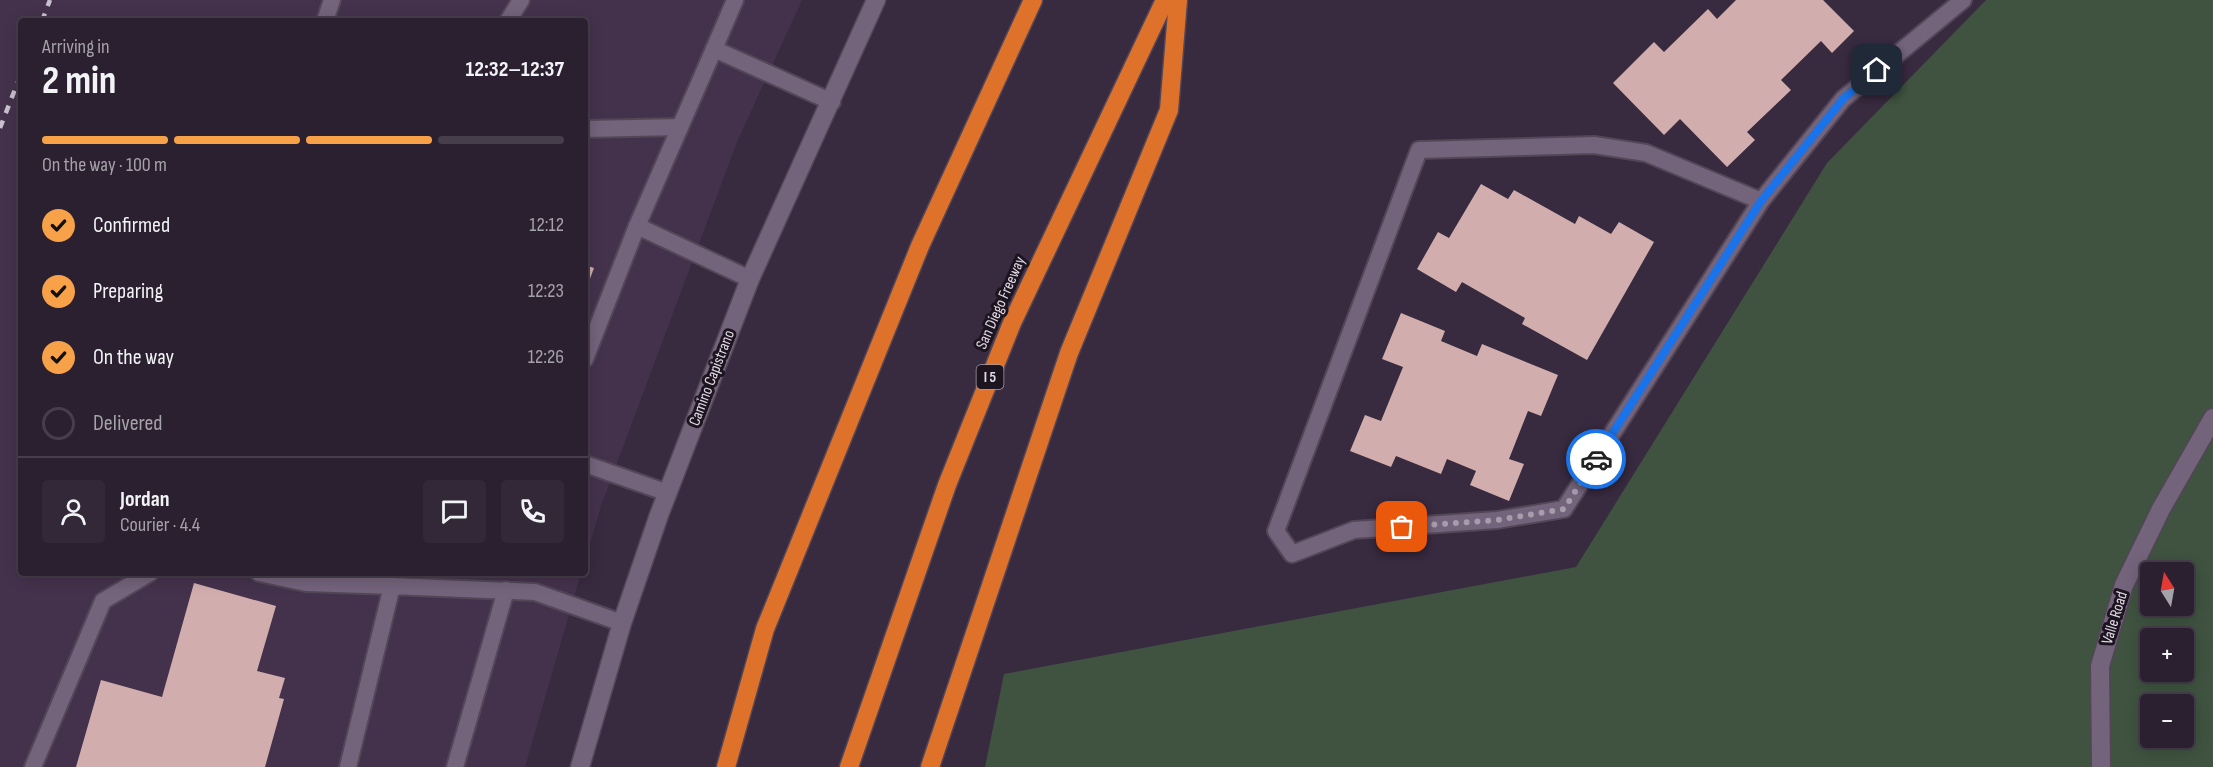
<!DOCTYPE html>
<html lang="en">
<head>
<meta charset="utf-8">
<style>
	:root { --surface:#2a202f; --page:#322837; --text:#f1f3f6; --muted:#a5a3aa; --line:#463e4b; --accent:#f7a248 }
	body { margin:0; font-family:"Sofia Sans Condensed",sans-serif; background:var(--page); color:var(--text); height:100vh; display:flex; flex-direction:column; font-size:22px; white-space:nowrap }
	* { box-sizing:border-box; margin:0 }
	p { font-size:20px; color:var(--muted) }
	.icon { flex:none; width:33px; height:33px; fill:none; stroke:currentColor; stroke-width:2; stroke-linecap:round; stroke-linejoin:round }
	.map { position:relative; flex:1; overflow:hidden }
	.details { position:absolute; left:18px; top:18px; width:570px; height:558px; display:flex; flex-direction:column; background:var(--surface); border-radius:6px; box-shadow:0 3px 15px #0003,0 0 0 2px var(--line) }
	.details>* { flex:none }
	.needle { width:39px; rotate:349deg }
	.buttons { position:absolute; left:2140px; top:562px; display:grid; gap:12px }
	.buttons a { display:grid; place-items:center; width:54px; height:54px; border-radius:6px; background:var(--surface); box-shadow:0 3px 15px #0003,0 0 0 2px var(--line); font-size:30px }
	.pin { position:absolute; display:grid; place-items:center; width:51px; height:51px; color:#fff; margin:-26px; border-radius:12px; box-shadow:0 3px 9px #0006 }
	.courier { position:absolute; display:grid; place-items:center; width:60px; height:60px; margin:-30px; border:4px solid #1a73e8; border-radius:50%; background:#fff; color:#222; box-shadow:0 2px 8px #0007 }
	.summary em { font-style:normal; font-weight:700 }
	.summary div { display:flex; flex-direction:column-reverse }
	.summary { display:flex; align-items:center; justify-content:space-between; height:102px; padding:0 24px }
	h1 { font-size:39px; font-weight:700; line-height:45px }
	.bar { display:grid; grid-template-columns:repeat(4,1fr); gap:9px 6px; align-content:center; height:72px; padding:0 24px }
	.bar i { height:8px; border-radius:4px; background:var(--line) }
	.bar .current { background:var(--accent) }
	.bar p { grid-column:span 4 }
	.line { display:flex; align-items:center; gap:15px; padding:0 24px; border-top:2px solid var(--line) }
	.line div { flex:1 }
	.round { display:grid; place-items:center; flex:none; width:63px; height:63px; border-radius:6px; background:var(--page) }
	ol { padding:0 24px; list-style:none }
	li { display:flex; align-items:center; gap:18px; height:66px }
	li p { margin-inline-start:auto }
	li .icon { padding:6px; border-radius:50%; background:var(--accent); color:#111; stroke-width:4 }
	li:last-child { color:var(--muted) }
	li i { width:33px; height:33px; border:3px solid var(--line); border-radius:50% }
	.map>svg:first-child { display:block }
	.built { fill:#44324c }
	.green { fill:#3f5340; fill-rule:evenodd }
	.building { fill:#d1aead }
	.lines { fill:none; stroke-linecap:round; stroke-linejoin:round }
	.service-casing { stroke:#524657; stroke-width:20 }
	.minor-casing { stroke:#524657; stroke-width:21 }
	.secondary-casing { stroke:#524657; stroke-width:21 }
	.motorway-casing { stroke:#524657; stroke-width:21 }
	.service { stroke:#73637b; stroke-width:16 }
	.minor { stroke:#73637b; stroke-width:18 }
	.secondary { stroke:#73637b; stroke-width:18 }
	.motorway { stroke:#df722b; stroke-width:18 }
	.rail { stroke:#c9c0cf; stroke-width:4.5; stroke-dasharray:8 8; stroke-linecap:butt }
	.done { stroke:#a69cac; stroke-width:6; stroke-dasharray:0 10.8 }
	.route { stroke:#1a73e8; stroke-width:8 }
	.labels { text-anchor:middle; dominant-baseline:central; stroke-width:6; stroke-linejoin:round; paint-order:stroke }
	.shield { fill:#1c151f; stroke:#a79eab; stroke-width:1.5 }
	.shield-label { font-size:15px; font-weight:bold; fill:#e2d9e7 }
	.street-label { font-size:16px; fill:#e2d9e7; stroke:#1c151f }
</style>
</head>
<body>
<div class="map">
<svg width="2213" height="767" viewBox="0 0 2213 767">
	<rect width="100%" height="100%" fill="#382a3f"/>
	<polygon class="built" points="0,0 802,0 737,142 601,506 585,561 585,21 21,21 21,573 581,573 525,767 0,767"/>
	<path class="green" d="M1986,0h227v767h-1228l19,-93 572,-107 251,-404zM2151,573h33v33h-33zM2151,639h33v33h-33zM2151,705h33v33h-33z"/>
	<g class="building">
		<polygon points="1736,0 1823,0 1854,31 1832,53 1821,41 1781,80 1791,90 1747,132 1755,140 1727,167 1680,119 1664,135 1613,83 1654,42 1664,52 1708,9 1717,19"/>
		<polygon points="1481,184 1508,199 1514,190 1575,224 1579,216 1611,234 1619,222 1654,242 1587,360 1522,324 1525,318 1462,282 1456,292 1417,269 1438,232 1449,238"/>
		<polygon points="585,265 594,268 585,292"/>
		<polygon points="1401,313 1445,331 1441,341 1477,356 1482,344 1558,375 1541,416 1528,411 1509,459 1524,464 1509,501 1470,485 1476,471 1447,459 1441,474 1396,456 1391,467 1350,451 1365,415 1381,421 1403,367 1382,359"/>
		<polygon points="194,583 276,606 257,671 285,678 279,698 284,699 265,767 76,767 101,680 162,697"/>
	</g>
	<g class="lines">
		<g class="service-casing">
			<g id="service">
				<polyline points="735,0 714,49 832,102"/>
				<polyline points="325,21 332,0"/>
				<polyline points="508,21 521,0"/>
				<polyline points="585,129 680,127"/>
				<polyline points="1761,201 1646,153 1594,145 1419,150 1276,531 1292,554 1354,530 1497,520 1564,509 1761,201 1843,99 1963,0"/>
				<polyline points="637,226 750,279"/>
				<polyline points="585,359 637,226 714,49"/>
				<polyline points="585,464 668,493"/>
				<polyline points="259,573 306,583 392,586"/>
				<polyline points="33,767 103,601 150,573"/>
				<polyline points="348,767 392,586 535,592 622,623"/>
				<polyline points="455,767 506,590"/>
			</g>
		</g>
		<g class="minor-casing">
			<polyline id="minor" points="2101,767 2100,666 2124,585 2161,509 2213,418"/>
		</g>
		<g class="secondary-casing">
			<polyline id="secondary" points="580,767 622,623 659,515 750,279 876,0"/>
		</g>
		<g class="motorway-casing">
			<g id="motorway">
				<polyline points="726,767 765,629 920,246 1033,0"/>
				<polyline points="849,767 947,485 1012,323 1165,0"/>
				<polyline points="930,767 1069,353 1169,110 1178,0"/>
			</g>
		</g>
		<use href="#service" class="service"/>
		<use href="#minor" class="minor"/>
		<use href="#secondary" class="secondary"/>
		<use href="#motorway" class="motorway"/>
		<g class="rail">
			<polyline points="42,21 50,0"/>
			<polyline points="0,128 21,74"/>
		</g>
	</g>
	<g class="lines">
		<polyline class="done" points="1402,527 1497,520 1564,509 1596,459"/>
		<polyline class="route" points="1596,459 1761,201 1843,99 1877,70"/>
	</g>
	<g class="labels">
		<rect class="shield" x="976.5" y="365" width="27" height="24" rx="4.5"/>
		<g class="shield-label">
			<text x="990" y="377">I 5</text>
		</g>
		<g class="street-label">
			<text transform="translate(1001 303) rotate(-66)">San Diego Freeway</text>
			<text transform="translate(712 378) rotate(-69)">Camino Capistrano</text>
			<text transform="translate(2115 618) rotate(-73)">Valle Road</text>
		</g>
	</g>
</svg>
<div class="buttons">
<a><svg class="needle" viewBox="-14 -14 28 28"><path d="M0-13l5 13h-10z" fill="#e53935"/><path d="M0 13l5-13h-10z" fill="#a5a3aa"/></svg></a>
<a>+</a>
<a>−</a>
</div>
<div class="pin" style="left:1402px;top:527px;background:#ea580c"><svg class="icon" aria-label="bag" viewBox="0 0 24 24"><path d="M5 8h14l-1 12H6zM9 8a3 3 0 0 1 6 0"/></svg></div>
<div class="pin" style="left:1877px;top:70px;background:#1f2937"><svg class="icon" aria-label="home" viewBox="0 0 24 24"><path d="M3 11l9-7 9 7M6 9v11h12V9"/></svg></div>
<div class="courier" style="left:1596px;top:459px"><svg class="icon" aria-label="car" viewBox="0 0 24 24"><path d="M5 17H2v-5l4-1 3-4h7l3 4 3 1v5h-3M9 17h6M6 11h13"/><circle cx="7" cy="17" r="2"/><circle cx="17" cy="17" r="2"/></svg></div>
<section class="details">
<div class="summary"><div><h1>2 min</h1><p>Arriving in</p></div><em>12:32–12:37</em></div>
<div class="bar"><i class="current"></i><i class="current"></i><i class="current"></i><i></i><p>On the way · 100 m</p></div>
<ol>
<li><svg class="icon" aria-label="check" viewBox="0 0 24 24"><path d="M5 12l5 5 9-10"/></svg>Confirmed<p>12:12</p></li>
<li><svg class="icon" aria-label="check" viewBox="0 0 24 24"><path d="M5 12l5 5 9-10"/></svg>Preparing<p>12:23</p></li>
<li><svg class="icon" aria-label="check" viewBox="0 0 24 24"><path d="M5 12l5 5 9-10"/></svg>On the way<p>12:26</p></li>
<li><i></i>Delivered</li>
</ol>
<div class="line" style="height:108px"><a class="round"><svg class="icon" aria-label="person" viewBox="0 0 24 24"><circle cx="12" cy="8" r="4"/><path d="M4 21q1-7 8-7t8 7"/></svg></a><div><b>Jordan</b><p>Courier · 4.4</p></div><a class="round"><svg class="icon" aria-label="chat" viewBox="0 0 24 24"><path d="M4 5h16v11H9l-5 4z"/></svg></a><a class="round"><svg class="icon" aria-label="phone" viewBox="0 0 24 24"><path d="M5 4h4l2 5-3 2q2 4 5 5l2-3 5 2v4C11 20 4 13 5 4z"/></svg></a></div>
</section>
</div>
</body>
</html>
